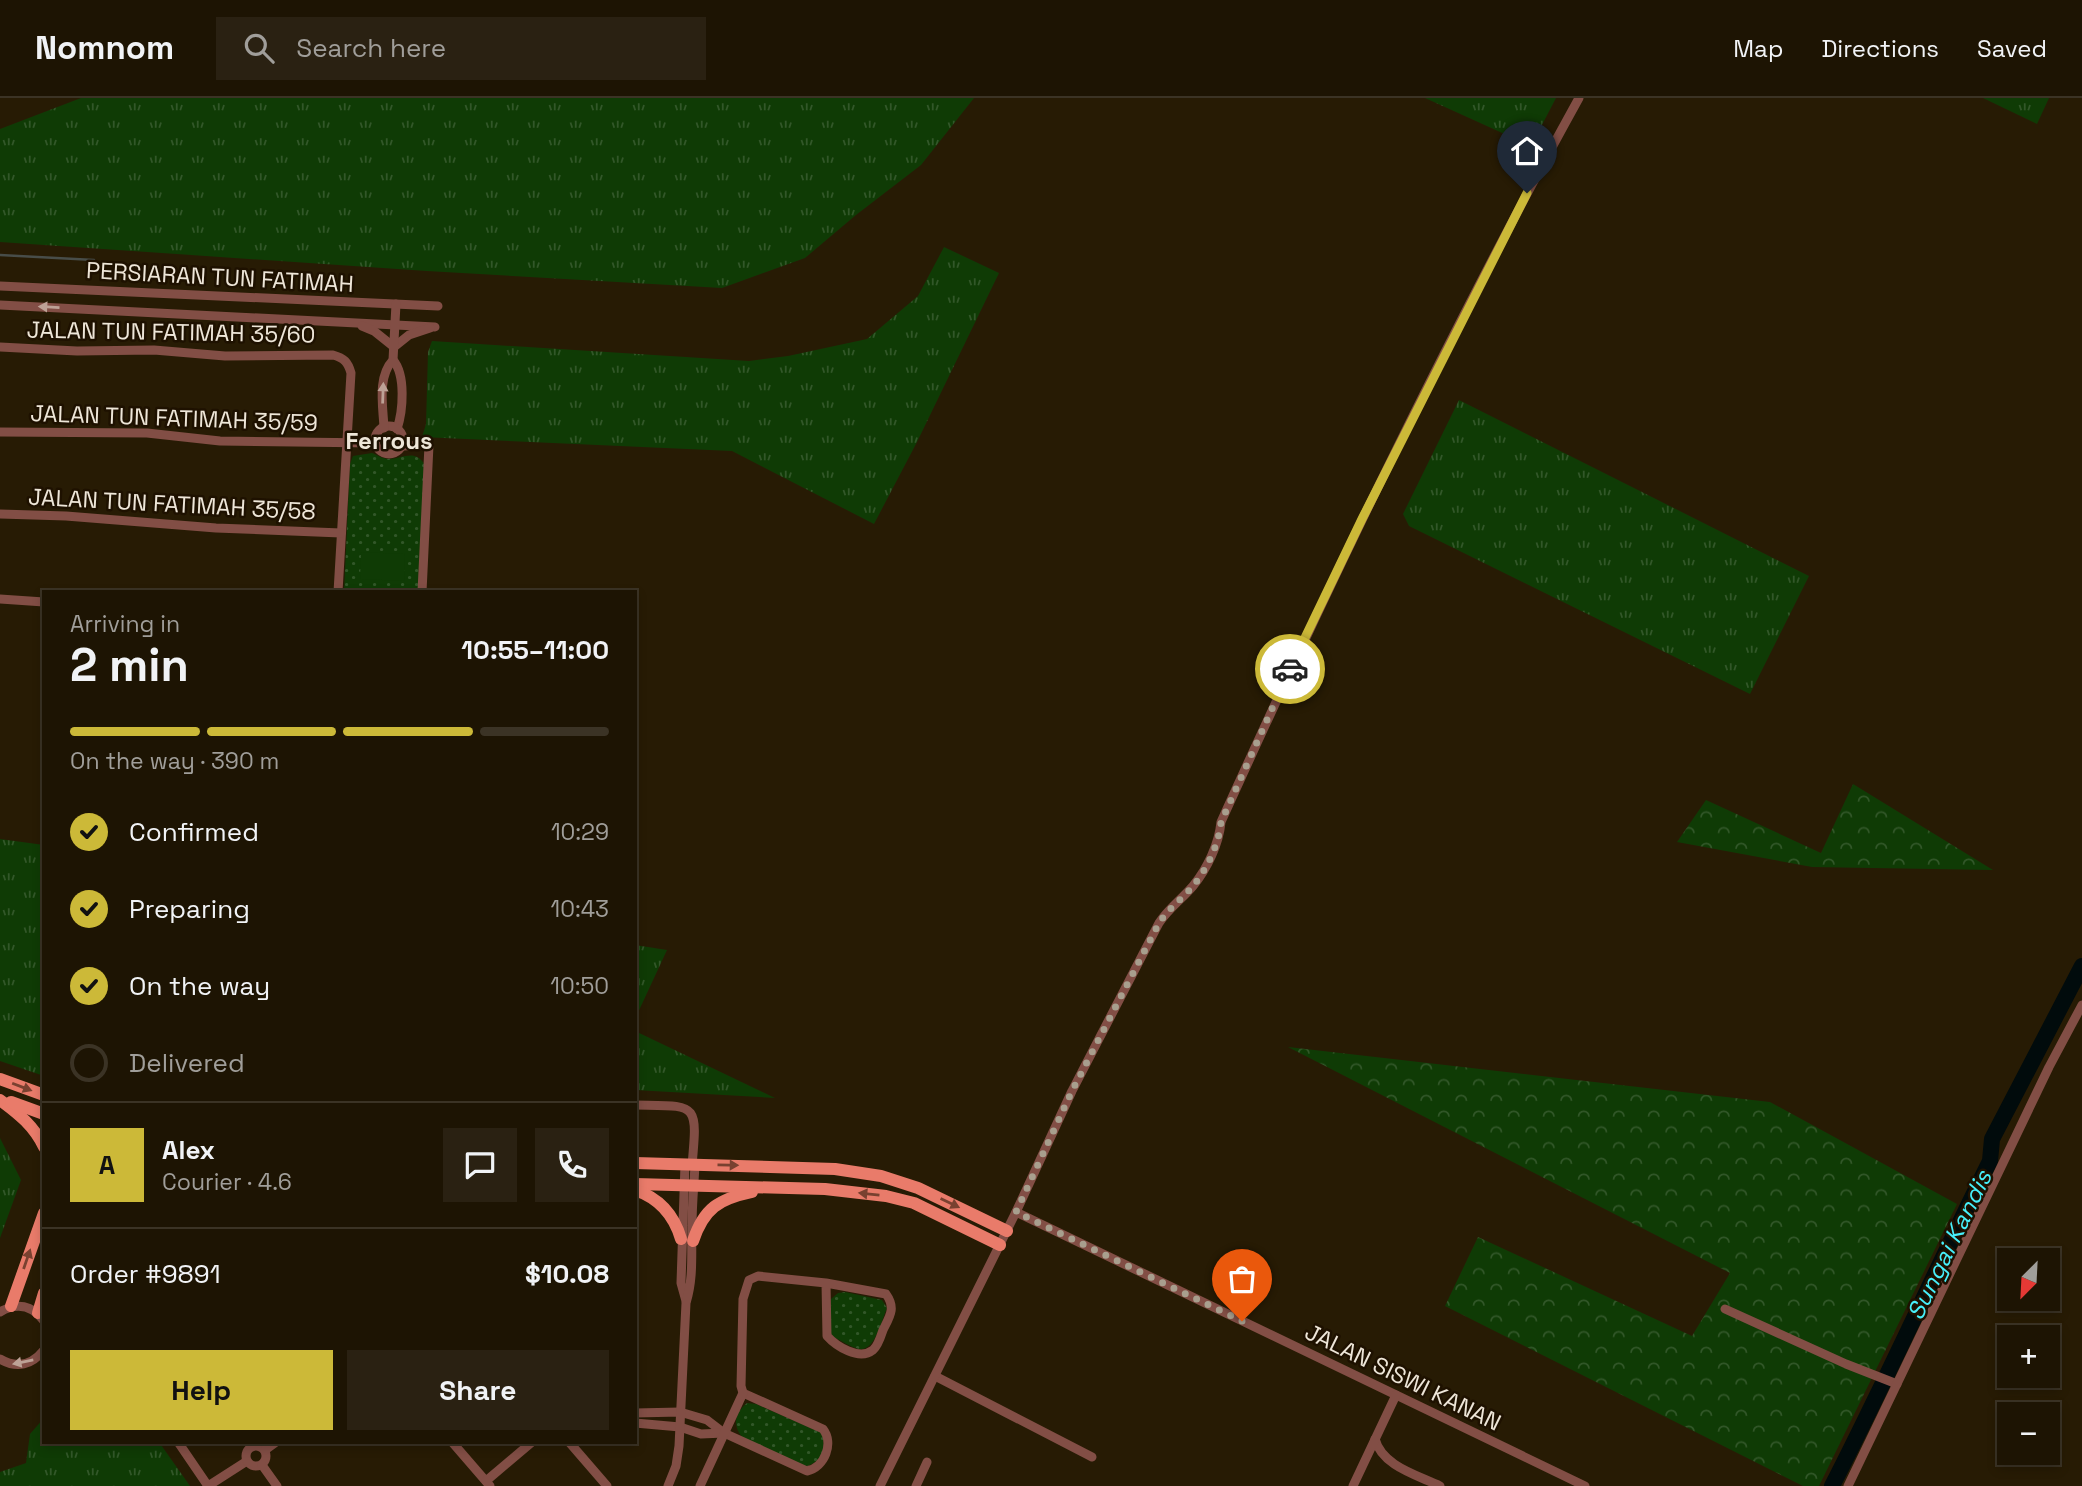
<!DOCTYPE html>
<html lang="en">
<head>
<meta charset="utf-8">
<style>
	:root { --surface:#1d1403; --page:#2a2112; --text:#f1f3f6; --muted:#a09e9a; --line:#3b3325; --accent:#ccb938 }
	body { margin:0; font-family:"Space Grotesk",sans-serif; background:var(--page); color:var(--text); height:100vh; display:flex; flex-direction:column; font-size:26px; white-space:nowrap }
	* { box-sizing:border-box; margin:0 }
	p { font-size:23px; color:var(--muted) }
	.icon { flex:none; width:38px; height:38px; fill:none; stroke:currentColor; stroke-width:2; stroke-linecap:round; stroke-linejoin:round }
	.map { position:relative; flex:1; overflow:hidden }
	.side { position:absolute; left:42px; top:492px; width:595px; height:854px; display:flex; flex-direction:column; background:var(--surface); border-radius:0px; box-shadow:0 4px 10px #0003,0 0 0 2px var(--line) }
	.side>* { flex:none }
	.needle { width:46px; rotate:204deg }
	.controls { position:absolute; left:1997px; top:1150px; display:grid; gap:14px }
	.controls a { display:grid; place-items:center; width:63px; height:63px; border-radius:0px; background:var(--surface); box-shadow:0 4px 10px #0003,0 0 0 2px var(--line); font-size:35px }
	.pin { position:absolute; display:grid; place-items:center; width:60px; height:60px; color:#fff; margin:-72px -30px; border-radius:50% 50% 50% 0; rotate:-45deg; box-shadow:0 0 7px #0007 }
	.pin .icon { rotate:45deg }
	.courier { position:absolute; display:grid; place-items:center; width:70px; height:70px; margin:-35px; border:5px solid #ccb938; border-radius:50%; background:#fff; color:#222; box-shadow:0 2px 9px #0007 }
	.overview em { font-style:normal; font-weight:600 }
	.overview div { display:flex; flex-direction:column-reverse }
	.overview { display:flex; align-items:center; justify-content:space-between; height:119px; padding:0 28px }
	h1 { font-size:46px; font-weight:600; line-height:52px }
	.bar { display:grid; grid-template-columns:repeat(4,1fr); gap:10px 7px; align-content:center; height:84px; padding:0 28px }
	.bar i { height:9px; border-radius:5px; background:var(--line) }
	.bar .on { background:var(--accent) }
	.bar p { grid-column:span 4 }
	.line { display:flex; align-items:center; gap:18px; padding:0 28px; border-top:2px solid var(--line) }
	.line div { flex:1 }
	.round { display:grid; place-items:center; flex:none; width:74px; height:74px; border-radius:0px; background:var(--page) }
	ol { padding:0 28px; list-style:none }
	li { display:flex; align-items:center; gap:21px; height:77px }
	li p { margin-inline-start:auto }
	li .icon { padding:7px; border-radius:50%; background:var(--accent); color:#111; stroke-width:4 }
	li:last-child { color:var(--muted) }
	li i { width:38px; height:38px; border:4px solid var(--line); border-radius:50% }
	.cta { display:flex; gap:14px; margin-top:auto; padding:14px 28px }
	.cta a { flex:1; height:80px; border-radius:0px; background:var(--accent); color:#111; font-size:28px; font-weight:600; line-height:80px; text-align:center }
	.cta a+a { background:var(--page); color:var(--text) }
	header { display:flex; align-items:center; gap:42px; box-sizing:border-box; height:98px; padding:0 35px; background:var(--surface); border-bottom:2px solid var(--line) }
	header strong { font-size:33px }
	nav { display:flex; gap:38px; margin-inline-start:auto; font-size:24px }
	.search { width:490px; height:63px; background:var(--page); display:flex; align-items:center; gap:18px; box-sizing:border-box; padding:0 24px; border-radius:0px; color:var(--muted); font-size:26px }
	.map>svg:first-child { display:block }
	.grass { fill:url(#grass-tufts) }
	.forest { fill:url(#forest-crowns) }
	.park { fill:url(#park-dots) }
	.pitch { fill:#0f3b05 }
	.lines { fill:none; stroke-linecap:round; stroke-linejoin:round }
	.stream { stroke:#484d49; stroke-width:2.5 }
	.river { stroke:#010b0c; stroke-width:16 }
	.minor { stroke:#824e45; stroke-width:9 }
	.major { stroke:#e97b6a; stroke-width:12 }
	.oneway { fill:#bda296 }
	.oneway2 { fill:#794130 }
	.done { stroke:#a89f8e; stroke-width:7; stroke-dasharray:0 12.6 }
	.route { stroke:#ccb938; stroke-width:9 }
	.labels { text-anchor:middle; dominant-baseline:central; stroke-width:5; stroke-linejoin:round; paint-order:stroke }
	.street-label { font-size:23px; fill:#eee6d8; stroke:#1e1100 }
	.neighbourhood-label { font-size:24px; font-weight:bold; fill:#eee6d8; stroke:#1e1100 }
	.water-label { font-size:24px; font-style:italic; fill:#47effa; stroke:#1e1100 }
</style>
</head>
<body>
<header>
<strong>Nomnom</strong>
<div class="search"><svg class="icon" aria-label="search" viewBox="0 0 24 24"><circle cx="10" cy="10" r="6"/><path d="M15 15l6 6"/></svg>Search here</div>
<nav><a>Map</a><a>Directions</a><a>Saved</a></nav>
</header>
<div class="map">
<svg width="2082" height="1388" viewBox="0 0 2082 1388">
	<defs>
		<pattern id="grass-tufts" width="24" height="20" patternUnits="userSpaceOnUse" patternTransform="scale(1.75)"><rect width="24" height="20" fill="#0f3b05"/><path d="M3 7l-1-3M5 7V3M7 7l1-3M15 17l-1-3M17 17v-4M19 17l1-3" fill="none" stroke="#325729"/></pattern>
		<pattern id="forest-crowns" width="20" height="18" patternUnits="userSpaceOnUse" patternTransform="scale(1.75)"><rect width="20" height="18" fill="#0f3b05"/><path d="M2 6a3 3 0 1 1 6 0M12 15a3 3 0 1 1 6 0" fill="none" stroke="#325729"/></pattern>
		<pattern id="park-dots" width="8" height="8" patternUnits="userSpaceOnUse" patternTransform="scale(1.75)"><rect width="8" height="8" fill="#0f3b05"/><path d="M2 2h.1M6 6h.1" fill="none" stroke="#325729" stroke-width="1.8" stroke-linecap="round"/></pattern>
	</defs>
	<rect width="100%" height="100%" fill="#271b04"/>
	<g class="grass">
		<polygon points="81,0 974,0 921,67 856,117 805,160 722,190 427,173 0,144 0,31"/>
		<polygon points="1425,0 1556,0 1531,48"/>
		<polygon points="1983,0 2049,0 2037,26"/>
		<polygon points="944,149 999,175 917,344 874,426 732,353 422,339 426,326 428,254 432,243 749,263 788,258 867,241 918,198"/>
		<polygon points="1459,302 1809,478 1750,596 1409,428 1403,416"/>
		<polygon points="0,741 44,747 44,978 0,963"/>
		<polygon points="635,847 667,852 635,921"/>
		<polygon points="635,933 775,1000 635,992"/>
		<polygon points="0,1040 21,1082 0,1140"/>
		<polygon points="44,1320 44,1344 159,1344 190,1388 0,1388 0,1374 26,1365 30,1336"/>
	</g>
	<g class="forest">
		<polygon points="1853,686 1993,772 1812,769 1677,744 1706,702 1821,755"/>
		<polygon points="1288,949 1770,1004 1957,1106 1819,1388 1803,1388 1445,1208 1478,1139 1692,1238 1730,1175"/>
	</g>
	<g class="park">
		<path d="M372,355c5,2 11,6 16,6 14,0 27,-11 37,6l-5,126 -76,1 6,-128 3,-8z"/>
		<path d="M845,1194l37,8 5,8c-5,11 -12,44 -28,41 -9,-2 -19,-9 -27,-13l-2,-5 1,-32 7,-6z"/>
		<path d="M747,1305l9,1 64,28c9,12 1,33 -15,34l-63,-29c-10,-12 -7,-24 5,-34z"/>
	</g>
	<polygon class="pitch" points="361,454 405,456 404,483 360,481"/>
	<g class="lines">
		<polyline class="stream" points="0,157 94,162"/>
		<path class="river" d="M1832,1388c55,-107 104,-217 158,-325l2,-22 90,-173"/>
		<g class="minor">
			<polyline points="0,188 438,208"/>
			<polyline points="0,207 435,229"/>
			<polyline points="362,228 374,233 394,249 409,237 430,230"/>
			<path d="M0,249l77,4 77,-1 71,6 108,-1c11,3 15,7 18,18l-13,219"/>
			<path d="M393,262c13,15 10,51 4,69"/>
			<circle cx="389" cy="342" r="14"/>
			<path d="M384,330c-1,-22 -7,-51 9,-68l3,-56"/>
			<polyline points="0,334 147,335 220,343 375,345"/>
			<polyline points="402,348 429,347 422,494"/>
			<polyline points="0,416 66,418 216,430 341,435"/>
			<polyline points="0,501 44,504"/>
			<path d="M635,1007c62,1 63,-4 57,60"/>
			<polyline points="685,1066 681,1185 686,1203"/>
			<polyline points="1016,1114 1585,1388"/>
			<polyline points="1725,1211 1846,1266 1897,1286"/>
			<path d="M0,1214c17,-10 32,-7 44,9"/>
			<path d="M0,1261c17,10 32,6 44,-9"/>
			<polyline points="935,1278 1092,1359"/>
			<path d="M635,1315l45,-1 27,8 17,13 83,38c18,-4 27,-28 16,-42l-80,-36"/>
			<polyline points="635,1325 680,1329 701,1336 724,1335"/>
			<path d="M1375,1341c7,27 42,36 65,47"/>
			<polyline points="178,1344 208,1388 247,1363"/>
			<polyline points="452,1344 490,1388"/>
			<polyline points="569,1344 607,1388"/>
			<circle cx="256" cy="1358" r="10"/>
			<polyline points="265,1352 276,1344"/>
			<polyline points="262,1367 277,1388"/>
			<polyline points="486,1383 532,1344"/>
			<path d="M668,1388l8,-20 3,-20 7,-143c8,-26 5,-50 6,-77 0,-21 2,-41 3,-61"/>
			<path d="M700,1388l43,-93 -2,-7 2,-87 6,-19 9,-4 68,7 60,11c10,14 4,22 -3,36 -2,6 -5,16 -10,20 -14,11 -37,-4 -46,-14l-1,-53"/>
			<path d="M880,1388l136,-274 56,-121 87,-168c10,-15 23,-24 34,-37 14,-17 26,-42 28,-64 111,-245 228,-489 358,-724"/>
			<polyline points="916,1388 927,1364"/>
			<polyline points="1353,1388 1396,1297"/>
			<polyline points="1848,1388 2049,969 2082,907"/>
		</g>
		<g class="major">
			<polyline points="0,981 44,997"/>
			<path d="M0,1002c19,14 34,26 44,47"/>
			<polyline points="11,1004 44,1016"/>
			<polyline points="635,1065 835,1071 881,1078 918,1090 1007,1133"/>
			<polyline points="635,1086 825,1091 886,1098 914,1105 1000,1147"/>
			<path d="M635,1092c24,8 39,25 46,49"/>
			<path d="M693,1143c11,-33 26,-42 59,-49"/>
			<polyline points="11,1208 44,1115"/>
			<polyline points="38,1215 44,1195"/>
		</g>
	</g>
	<defs><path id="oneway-solid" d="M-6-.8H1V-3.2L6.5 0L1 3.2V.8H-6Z" transform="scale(1.75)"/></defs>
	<g class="oneway">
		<use href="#oneway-solid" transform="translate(49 209) rotate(-177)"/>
		<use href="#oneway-solid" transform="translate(383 295) rotate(-88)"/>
		<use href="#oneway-solid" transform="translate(23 1264) rotate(169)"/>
	</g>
	<g class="oneway2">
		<use href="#oneway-solid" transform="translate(22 989) rotate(21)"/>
		<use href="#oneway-solid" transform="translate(728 1067) rotate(1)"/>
		<use href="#oneway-solid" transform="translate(869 1096) rotate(-174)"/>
		<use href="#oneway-solid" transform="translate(950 1105) rotate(26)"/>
		<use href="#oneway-solid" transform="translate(27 1161) rotate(-71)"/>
	</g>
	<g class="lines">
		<path class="done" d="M1242,1223l-226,-109 56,-121 87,-168c10,-15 23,-24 34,-37 14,-17 26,-42 28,-64l69,-153"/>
		<polyline class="route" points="1290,571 1362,421 1527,95"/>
	</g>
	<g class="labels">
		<g class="street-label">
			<text transform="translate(220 179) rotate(3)">PERSIARAN TUN FATIMAH</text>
			<text transform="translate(171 234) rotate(1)">JALAN TUN FATIMAH 35/60</text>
			<text transform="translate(174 320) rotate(2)">JALAN TUN FATIMAH 35/59</text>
			<text transform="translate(172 406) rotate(3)">JALAN TUN FATIMAH 35/58</text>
			<text transform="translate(1403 1279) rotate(26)">JALAN SISWI KANAN</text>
		</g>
		<g class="neighbourhood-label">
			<text x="389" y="342">Ferrous</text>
		</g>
		<g class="water-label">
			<text transform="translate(1949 1147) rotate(-64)">Sungai Kandis</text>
		</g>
	</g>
</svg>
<div class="controls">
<a><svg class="needle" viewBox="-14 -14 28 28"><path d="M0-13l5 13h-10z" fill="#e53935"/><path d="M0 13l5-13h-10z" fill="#a09e9a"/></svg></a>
<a>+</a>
<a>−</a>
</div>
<div class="pin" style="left:1242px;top:1223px;background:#ea580c"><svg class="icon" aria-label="bag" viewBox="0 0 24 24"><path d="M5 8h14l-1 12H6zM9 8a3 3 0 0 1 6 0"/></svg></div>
<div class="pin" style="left:1527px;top:95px;background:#1f2937"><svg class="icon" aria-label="home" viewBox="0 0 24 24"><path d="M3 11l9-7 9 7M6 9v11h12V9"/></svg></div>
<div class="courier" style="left:1290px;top:571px"><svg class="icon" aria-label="car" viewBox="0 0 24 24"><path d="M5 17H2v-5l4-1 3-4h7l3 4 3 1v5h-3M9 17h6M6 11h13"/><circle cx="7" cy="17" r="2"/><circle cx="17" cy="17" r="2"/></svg></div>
<section class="side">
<div class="overview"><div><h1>2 min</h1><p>Arriving in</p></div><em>10:55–11:00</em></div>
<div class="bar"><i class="on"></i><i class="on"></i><i class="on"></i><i></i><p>On the way · 390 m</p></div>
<ol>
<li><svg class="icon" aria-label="check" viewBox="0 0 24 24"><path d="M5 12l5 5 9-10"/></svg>Confirmed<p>10:29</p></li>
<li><svg class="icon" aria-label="check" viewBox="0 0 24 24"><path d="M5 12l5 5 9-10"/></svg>Preparing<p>10:43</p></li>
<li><svg class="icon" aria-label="check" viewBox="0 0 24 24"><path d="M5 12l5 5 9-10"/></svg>On the way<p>10:50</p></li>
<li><i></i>Delivered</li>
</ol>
<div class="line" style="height:126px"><b class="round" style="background:var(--accent);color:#111">A</b><div><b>Alex</b><p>Courier · 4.6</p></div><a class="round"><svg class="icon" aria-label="chat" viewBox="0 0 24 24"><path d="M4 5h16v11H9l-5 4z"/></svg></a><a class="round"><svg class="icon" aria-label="phone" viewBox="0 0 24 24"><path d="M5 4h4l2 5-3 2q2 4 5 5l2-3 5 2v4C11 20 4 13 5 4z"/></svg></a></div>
<div class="line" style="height:91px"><div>Order #9891</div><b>$10.08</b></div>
<div class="cta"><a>Help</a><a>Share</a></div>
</section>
</div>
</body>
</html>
